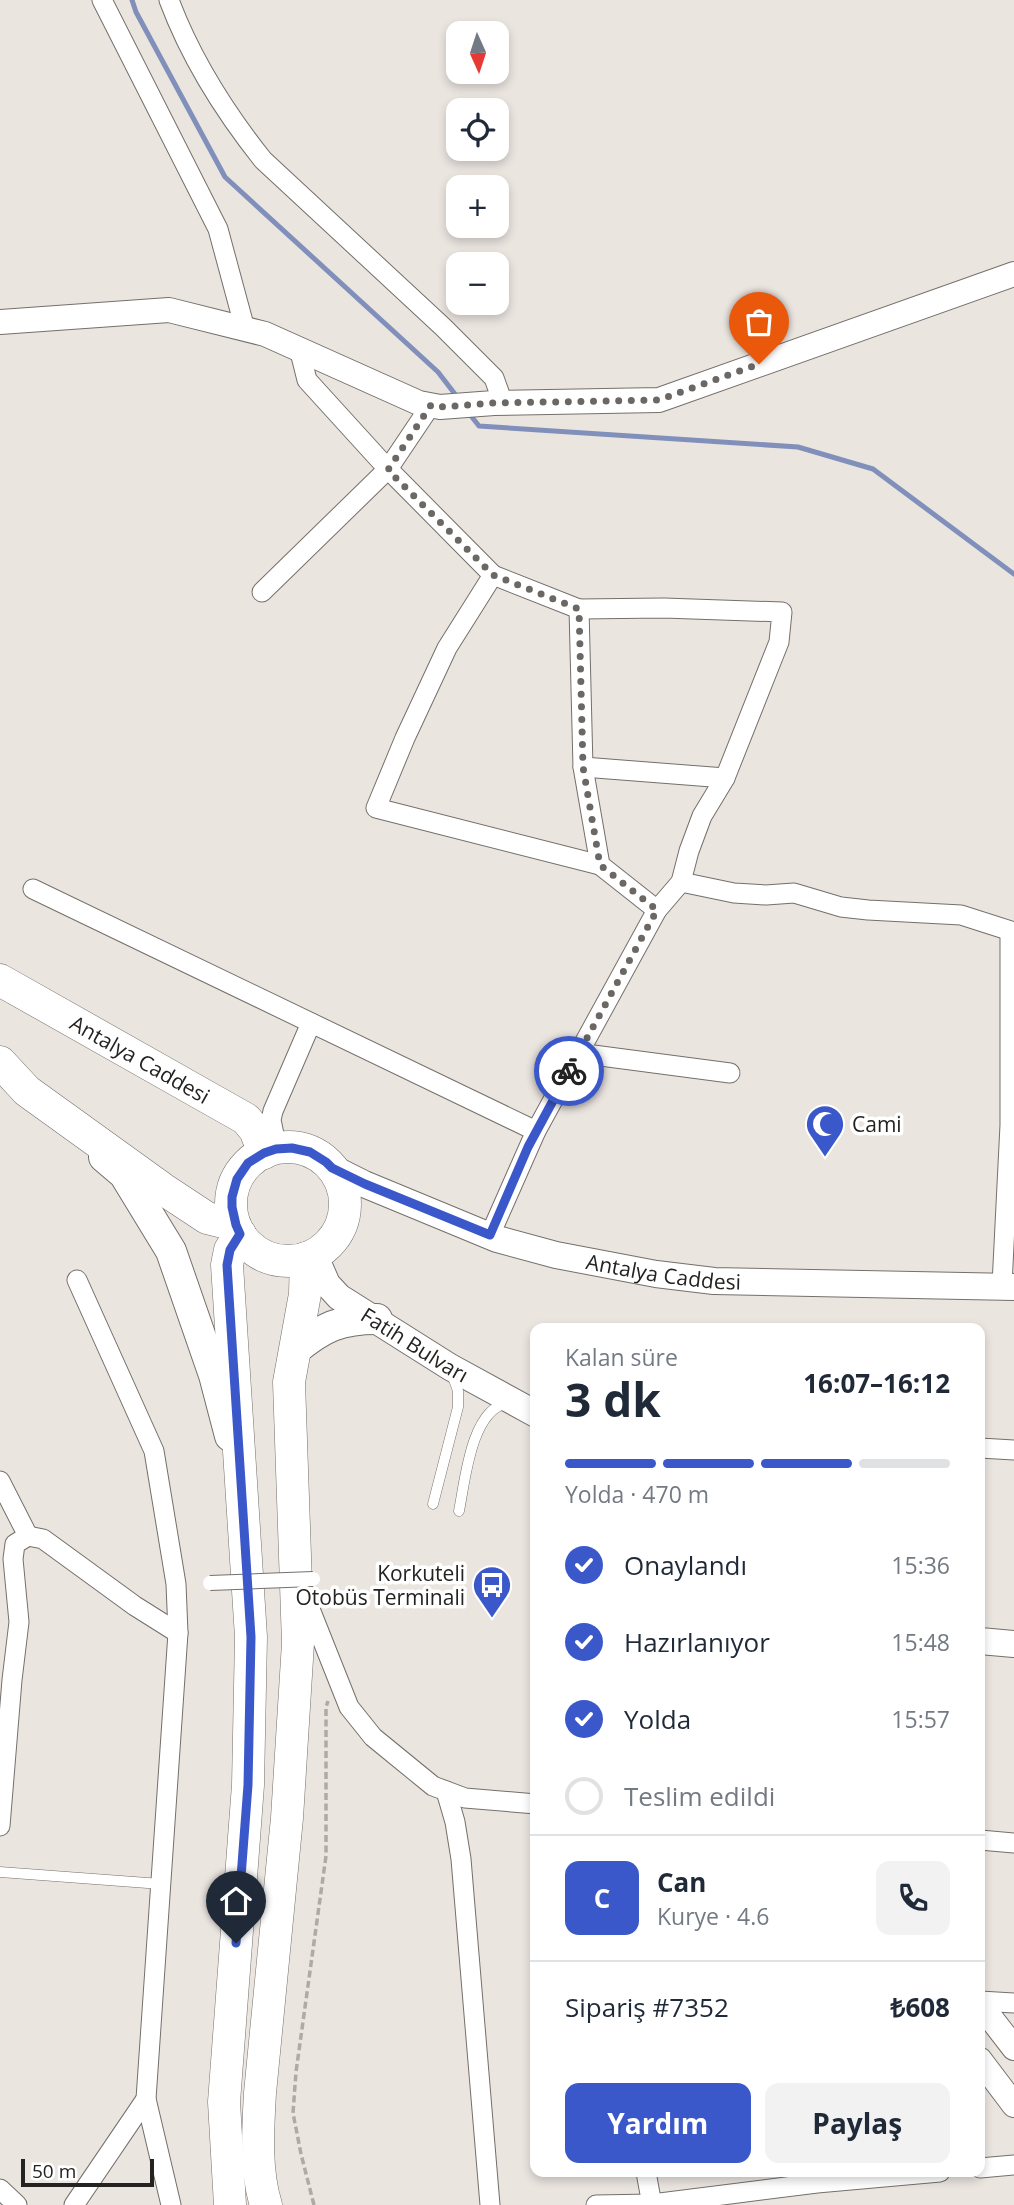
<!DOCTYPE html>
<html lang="tr">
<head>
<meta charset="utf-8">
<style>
	:root { --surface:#fff; --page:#f2f2f3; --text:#1f2937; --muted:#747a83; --line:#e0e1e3; --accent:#3b58ca }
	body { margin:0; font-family:"Open Sans",sans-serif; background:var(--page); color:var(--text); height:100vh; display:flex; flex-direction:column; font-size:26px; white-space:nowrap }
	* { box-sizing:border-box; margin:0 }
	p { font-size:23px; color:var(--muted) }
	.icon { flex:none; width:38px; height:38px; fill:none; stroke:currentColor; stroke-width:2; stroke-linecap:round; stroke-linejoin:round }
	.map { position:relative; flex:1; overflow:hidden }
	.sheet { position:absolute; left:530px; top:1323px; width:455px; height:854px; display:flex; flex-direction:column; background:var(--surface); border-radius:14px; box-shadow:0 4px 10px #0003 }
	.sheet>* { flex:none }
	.needle { width:46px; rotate:177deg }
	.fabs { position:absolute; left:446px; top:21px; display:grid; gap:14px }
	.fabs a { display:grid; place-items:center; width:63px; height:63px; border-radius:14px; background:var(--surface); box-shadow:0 4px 10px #0003; font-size:35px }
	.scale { position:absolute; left:21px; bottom:18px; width:133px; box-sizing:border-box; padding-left:7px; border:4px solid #252321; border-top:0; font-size:19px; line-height:24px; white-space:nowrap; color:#252321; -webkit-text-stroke:5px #fff; paint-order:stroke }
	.pin { position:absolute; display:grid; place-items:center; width:60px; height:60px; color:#fff; margin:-72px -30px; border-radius:50% 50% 50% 0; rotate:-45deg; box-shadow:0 0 7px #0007 }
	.pin .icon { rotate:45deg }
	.courier { position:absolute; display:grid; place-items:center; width:70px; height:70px; margin:-35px; border:5px solid #3b58ca; border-radius:50%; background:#fff; color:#222; box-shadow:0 2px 9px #0007 }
	.summary em { font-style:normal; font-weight:700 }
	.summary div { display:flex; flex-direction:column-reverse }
	.summary { display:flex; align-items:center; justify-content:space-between; height:119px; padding:0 35px }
	h1 { font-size:46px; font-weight:700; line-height:52px }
	.bar { display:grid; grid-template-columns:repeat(4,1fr); gap:10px 7px; align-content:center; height:84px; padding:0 35px }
	.bar i { height:9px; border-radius:5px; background:var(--line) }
	.bar .active { background:var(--accent) }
	.bar p { grid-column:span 4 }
	.line { display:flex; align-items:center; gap:18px; padding:0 35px; border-top:2px solid var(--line) }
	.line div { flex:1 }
	.round { display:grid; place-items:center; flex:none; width:74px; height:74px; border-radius:14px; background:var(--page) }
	ol { padding:0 35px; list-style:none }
	li { display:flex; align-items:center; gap:21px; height:77px }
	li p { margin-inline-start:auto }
	li .icon { padding:7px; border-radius:50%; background:var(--accent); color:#fff; stroke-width:4 }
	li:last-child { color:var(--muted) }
	li i { width:38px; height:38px; border:4px solid var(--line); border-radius:50% }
	.action { display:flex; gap:14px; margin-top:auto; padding:14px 35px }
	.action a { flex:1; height:80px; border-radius:14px; background:var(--accent); color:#fff; font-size:28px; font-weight:700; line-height:80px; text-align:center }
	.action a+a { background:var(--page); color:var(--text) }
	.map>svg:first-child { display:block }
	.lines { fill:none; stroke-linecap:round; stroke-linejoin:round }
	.stream { stroke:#8190ba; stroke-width:5 }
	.service-casing { stroke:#756f6b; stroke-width:11 }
	.minor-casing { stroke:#756f6b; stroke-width:21 }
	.tertiary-casing { stroke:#756f6b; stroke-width:26 }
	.secondary-casing { stroke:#756f6b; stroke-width:28 }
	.primary-casing { stroke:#756f6b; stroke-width:32 }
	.trunk-casing { stroke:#756f6b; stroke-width:33 }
	.path { stroke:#aeaaa5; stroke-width:3.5; stroke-dasharray:7 3.5; stroke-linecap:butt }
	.service { stroke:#fff; stroke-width:10 }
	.minor { stroke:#fff; stroke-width:19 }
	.tertiary { stroke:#fff; stroke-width:24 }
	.secondary { stroke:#fff; stroke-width:26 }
	.primary { stroke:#fff; stroke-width:30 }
	.trunk { stroke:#fff; stroke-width:32 }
	.pedestrian-bridge-casing { stroke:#756f6b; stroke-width:16; stroke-linecap:butt }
	.pedestrian-bridge { stroke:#fff; stroke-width:14 }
	.done { stroke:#6a6764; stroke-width:7; stroke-dasharray:0 12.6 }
	.route { stroke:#3b58ca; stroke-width:9 }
	.labels { text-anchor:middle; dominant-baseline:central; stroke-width:7; stroke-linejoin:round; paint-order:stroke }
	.street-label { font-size:21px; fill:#252321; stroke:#fff }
	.poi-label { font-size:21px; fill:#252321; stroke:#fff; text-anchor:start }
</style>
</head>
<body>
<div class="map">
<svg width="1014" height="2205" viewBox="0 0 1014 2205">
	<rect width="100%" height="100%" fill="#ebe5e0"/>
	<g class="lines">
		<g class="stream">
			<polyline points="132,0 136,12 225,177 438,372 458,398"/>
			<polyline points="468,412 479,426 798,447 873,469 1014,574"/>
		</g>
		<g class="service-casing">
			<g id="service">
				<polyline points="433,1504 458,1407 458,1391 452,1374"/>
				<path d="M459,1511c6,-30 12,-101 48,-108"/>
				<polyline points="0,1872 161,1884"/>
			</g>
		</g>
		<g class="minor-casing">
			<g id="minor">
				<polyline points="102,0 218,229 245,329"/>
				<path d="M169,0c22,59 55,111 94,160l180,167 51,51 9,25"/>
				<polyline points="299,348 307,380 388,469 493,575 579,609 583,767 600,865 657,910"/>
				<polyline points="493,575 447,648 405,738 376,808 600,865"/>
				<polyline points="262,592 388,469 431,405"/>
				<polyline points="583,767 725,778"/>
				<polyline points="681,882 734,893 766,895 794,893 841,907 868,910 961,915 1014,932"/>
				<polyline points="33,889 536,1131"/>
				<polyline points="578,1053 730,1073"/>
				<polyline points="277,1149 271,1120 273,1111 311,1023"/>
				<polyline points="490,1235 536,1131 657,910 681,882 689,851 702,816 725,778 779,642 782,612 664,608 579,609"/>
				<polyline points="77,1280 154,1451 176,1584 178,1633 146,2099 171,2205"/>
				<polyline points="1002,1285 1010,1125 1010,932"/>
				<polyline points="980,1448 1014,1450"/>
				<polyline points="0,1481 28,1536"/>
				<polyline points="304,1594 349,1707 373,1737 433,1786 465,1798 536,1804"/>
				<polyline points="446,1791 455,1822 461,1859 490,2205"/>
				<polyline points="0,1826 12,1680 19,1622 13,1559 15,1544 28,1536 43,1539 135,1606 178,1633"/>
				<polyline points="980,1840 1014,1843"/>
				<polyline points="980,2001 1014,2003"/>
				<polyline points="980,2168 1014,2165"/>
				<polyline points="646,2172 652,2205"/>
				<polyline points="0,2189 17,2205"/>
				<polyline points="74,2205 146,2099"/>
				<polyline points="596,2205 652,2204 817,2183 940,2172"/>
			</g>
		</g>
		<g class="tertiary-casing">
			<g id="tertiary">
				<polyline points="0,322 169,310 265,334 419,403 440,407 494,403 659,400 1014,274"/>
				<polyline points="980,2004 1014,2048"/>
				<polyline points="980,2060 1014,2105"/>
			</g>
		</g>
		<g class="secondary-casing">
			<g id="secondary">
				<path id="s1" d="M332,1168l32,16 133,55 59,16 100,19 58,7 300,6"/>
				<path id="s2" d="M314,1254l13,30 12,13 111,70 86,47"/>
				<polyline points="980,1641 1014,1644"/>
			</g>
		</g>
		<g class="primary-casing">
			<g id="primary">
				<polyline points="104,1157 124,1174 171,1251 214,1375 230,1436"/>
				<path d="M295,1350c28,-23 45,-31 82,-31"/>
			</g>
		</g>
		<g class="trunk-casing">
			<g id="trunk">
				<path id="s3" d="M0,980l246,139 9,11 9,23"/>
				<polyline points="0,1062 27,1091 163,1189 207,1218 235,1225"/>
				<circle cx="288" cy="1204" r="57"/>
				<polyline points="230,2205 224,2102 248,1785 251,1637 227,1265 230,1250 240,1234"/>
				<path d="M266,2205c-11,-35 -8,-76 -6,-112l27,-275 11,-175 -9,-261 16,-88 1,-36"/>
			</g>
		</g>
		<polyline class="path" points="314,2205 301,2154 293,2113 296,2072 326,1856 326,1707 328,1701"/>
		<use href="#service" class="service"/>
		<use href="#minor" class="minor"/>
		<use href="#tertiary" class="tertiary"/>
		<use href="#secondary" class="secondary"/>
		<use href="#primary" class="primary"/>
		<use href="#trunk" class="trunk"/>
		<g class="pedestrian-bridge-casing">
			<polyline id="pedestrian-bridge" points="210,1583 313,1579"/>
		</g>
		<use href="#pedestrian-bridge" class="pedestrian-bridge"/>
	</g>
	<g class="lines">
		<polyline class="done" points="569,1071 657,910 600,865 583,767 579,609 493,575 388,470 431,405 440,407 494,403 659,400 759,364"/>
		<polyline class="route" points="236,1943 248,1785 251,1637 227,1265 230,1250 240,1234 236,1225 232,1207 232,1197 237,1179 248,1163 264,1153 276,1149 292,1148 310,1152 326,1162 332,1168 365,1184 490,1235 528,1147 569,1071"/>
	</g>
	<defs>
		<g id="mosque-pin" transform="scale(2.0125)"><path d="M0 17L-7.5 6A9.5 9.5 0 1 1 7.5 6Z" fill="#3b58ca" stroke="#fff"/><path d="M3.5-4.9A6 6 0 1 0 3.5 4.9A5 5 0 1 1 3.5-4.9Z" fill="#fff"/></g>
		<g id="bus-pin" transform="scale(2.0125)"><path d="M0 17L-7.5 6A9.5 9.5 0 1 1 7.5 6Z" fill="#3b58ca" stroke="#fff"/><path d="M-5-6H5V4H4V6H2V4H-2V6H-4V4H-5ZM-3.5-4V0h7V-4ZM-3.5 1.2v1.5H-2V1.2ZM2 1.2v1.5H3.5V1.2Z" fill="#fff"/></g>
	</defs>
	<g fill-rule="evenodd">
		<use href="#mosque-pin" x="825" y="1124"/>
		<use href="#bus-pin" x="492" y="1585"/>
	</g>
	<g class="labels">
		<g class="street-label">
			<text stroke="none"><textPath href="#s3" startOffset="161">Antalya Caddesi</textPath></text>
			<text stroke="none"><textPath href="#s1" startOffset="350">Antalya Caddesi</textPath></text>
			<text stroke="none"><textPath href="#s2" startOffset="140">Fatih Bulvarı</textPath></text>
		</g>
		<g class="poi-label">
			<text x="852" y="1124">Cami</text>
			<text x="465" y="1573" text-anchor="end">Korkuteli<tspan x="465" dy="24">Otobüs Terminali</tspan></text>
		</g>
	</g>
</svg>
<div class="fabs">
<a><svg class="needle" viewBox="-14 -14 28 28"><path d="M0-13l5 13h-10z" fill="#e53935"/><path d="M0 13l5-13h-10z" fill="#747a83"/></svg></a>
<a><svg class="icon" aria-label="locate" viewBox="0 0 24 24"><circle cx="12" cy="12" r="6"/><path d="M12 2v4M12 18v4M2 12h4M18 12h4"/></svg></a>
<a>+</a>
<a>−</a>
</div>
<div class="scale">50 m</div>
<div class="pin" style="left:759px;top:364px;background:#ea580c"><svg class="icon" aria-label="bag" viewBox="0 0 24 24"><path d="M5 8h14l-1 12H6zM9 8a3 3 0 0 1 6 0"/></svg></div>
<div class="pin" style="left:236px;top:1943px;background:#1f2937"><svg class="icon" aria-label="home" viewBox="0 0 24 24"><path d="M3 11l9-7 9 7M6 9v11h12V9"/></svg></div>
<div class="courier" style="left:569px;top:1071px"><svg class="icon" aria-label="bike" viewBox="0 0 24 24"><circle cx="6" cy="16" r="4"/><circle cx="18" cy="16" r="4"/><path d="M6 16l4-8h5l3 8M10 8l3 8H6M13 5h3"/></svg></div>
<section class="sheet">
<div class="summary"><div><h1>3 dk</h1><p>Kalan süre</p></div><em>16:07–16:12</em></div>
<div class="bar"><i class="active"></i><i class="active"></i><i class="active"></i><i></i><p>Yolda · 470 m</p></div>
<ol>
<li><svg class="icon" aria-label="check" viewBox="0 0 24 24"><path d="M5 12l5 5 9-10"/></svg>Onaylandı<p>15:36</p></li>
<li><svg class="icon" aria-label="check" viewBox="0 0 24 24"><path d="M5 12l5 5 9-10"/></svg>Hazırlanıyor<p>15:48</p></li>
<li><svg class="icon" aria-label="check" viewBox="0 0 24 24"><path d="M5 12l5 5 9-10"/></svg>Yolda<p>15:57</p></li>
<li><i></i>Teslim edildi</li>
</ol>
<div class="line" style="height:126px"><b class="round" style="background:var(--accent);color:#fff">C</b><div><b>Can</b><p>Kurye · 4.6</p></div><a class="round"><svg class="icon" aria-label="phone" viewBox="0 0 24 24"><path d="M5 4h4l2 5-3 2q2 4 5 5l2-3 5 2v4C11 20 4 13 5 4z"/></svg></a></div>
<div class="line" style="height:91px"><div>Sipariş #7352</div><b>₺608</b></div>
<div class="action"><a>Yardım</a><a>Paylaş</a></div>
</section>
</div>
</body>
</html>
